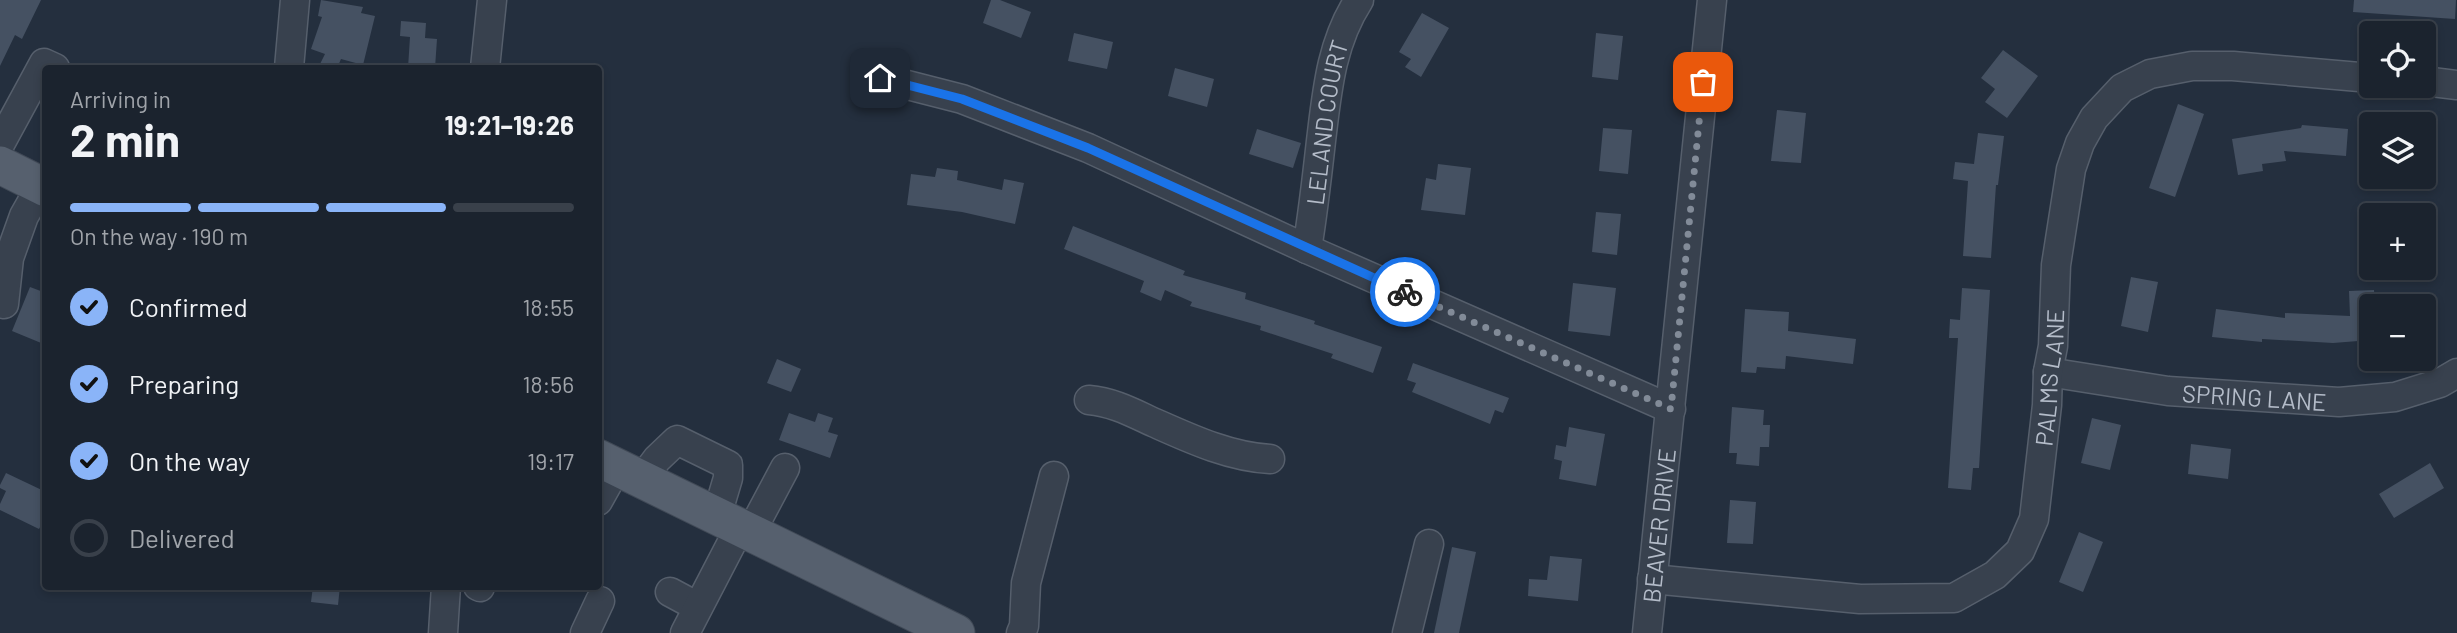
<!DOCTYPE html>
<html lang="en">
<head>
<meta charset="utf-8">
<style>
	:root { --surface:#1b232e; --page:#242b36; --text:#f1f3f6; --muted:#a0a4aa; --line:#39404a; --accent:#8ab4f8 }
	body { margin:0; font-family:Barlow,sans-serif; background:var(--page); color:var(--text); height:100vh; display:flex; flex-direction:column; font-size:26px; white-space:nowrap }
	* { box-sizing:border-box; margin:0 }
	p { font-size:23px; color:var(--muted) }
	.icon { flex:none; width:38px; height:38px; fill:none; stroke:currentColor; stroke-width:2; stroke-linecap:round; stroke-linejoin:round }
	.map { position:relative; flex:1; overflow:hidden }
	.drawer { position:absolute; left:42px; top:65px; width:560px; height:525px; display:flex; flex-direction:column; background:var(--surface); border-radius:7px; box-shadow:0 4px 10px #0003,0 0 0 2px var(--line) }
	.drawer>* { flex:none }
	.buttons { position:absolute; left:2359px; top:21px; display:grid; gap:14px }
	.buttons a { display:grid; place-items:center; width:77px; height:77px; border-radius:7px; background:var(--surface); box-shadow:0 4px 10px #0003,0 0 0 2px var(--line); font-size:35px }
	.pin { position:absolute; display:grid; place-items:center; width:60px; height:60px; color:#fff; margin:-30px; border-radius:14px; box-shadow:0 4px 10px #0006 }
	.courier { position:absolute; display:grid; place-items:center; width:70px; height:70px; margin:-35px; border:5px solid #1a73e8; border-radius:50%; background:#fff; color:#222; box-shadow:0 2px 9px #0007 }
	.headline em { font-style:normal; font-weight:700 }
	.headline div { display:flex; flex-direction:column-reverse }
	.headline { display:flex; align-items:center; justify-content:space-between; height:119px; padding:0 28px }
	h1 { font-size:46px; font-weight:700; line-height:52px }
	.bar { display:grid; grid-template-columns:repeat(4,1fr); gap:10px 7px; align-content:center; height:84px; padding:0 28px }
	.bar i { height:9px; border-radius:5px; background:var(--line) }
	.bar .on { background:var(--accent) }
	.bar p { grid-column:span 4 }
	ol { padding:0 28px; list-style:none }
	li { display:flex; align-items:center; gap:21px; height:77px }
	li p { margin-inline-start:auto }
	li .icon { padding:7px; border-radius:50%; background:var(--accent); color:#111; stroke-width:4 }
	li:last-child { color:var(--muted) }
	li i { width:38px; height:38px; border:4px solid var(--line); border-radius:50% }
	.map>svg:first-child { display:block }
	.building { fill:#455162 }
	.lines { fill:none; stroke-linecap:round; stroke-linejoin:round }
	.minor-casing { stroke:#565f6c; stroke-width:31 }
	.major-casing { stroke:#414a57; stroke-width:39 }
	.minor { stroke:#38414e; stroke-width:28 }
	.major { stroke:#56606e; stroke-width:37 }
	.done { stroke:#828b98; stroke-width:7; stroke-dasharray:0 12.6 }
	.route { stroke:#1a73e8; stroke-width:9 }
	.labels { text-anchor:middle; dominant-baseline:central; stroke-width:5; stroke-linejoin:round; paint-order:stroke }
	.street-label { font-size:24px; fill:#b4bcc9; stroke:#1d2633 }
</style>
</head>
<body>
<div class="map">
<svg width="2457" height="633" viewBox="0 0 2457 633">
	<rect width="100%" height="100%" fill="#242f3e"/>
	<g class="building">
		<polygon points="0,0 41,0 22,39 15,35 0,66"/>
		<polygon points="321,0 363,7 361,13 375,16 363,65 341,59 337,68 318,68 325,54 311,49 322,17 318,16"/>
		<polygon points="991,0 1000,0 1031,12 1021,38 983,23"/>
		<polygon points="2354,0 2456,0 2455,19 2353,12"/>
		<polygon points="1422,13 1449,28 1421,77 1405,67 1411,59 1399,52"/>
		<polygon points="401,21 426,23 425,38 437,39 435,68 408,68 410,37 400,36"/>
		<polygon points="1074,33 1113,42 1107,69 1068,61"/>
		<polygon points="1596,33 1623,36 1618,80 1592,77"/>
		<polygon points="2003,50 2038,76 2007,118 1985,102 1995,89 1981,78"/>
		<polygon points="1175,68 1214,79 1207,107 1168,96"/>
		<polygon points="2178,104 2204,114 2175,197 2149,188"/>
		<polygon points="1777,110 1806,113 1801,163 1771,161"/>
		<polygon points="2302,125 2348,129 2346,156 2284,151 2286,161 2262,164 2263,171 2238,175 2232,139 2301,128"/>
		<polygon points="1603,128 1632,130 1628,174 1599,171"/>
		<polygon points="1257,129 1301,143 1293,168 1249,154"/>
		<polygon points="1978,133 2004,136 1998,185 1996,185 1991,258 1963,256 1968,181 1953,179 1955,162 1974,164"/>
		<polygon points="1438,164 1471,168 1465,215 1421,210 1426,178 1436,180"/>
		<polygon points="937,168 958,171 957,180 1002,190 1004,179 1024,183 1015,224 962,212 907,205 911,174 935,177"/>
		<polygon points="1596,212 1621,214 1617,255 1592,252"/>
		<polygon points="1073,226 1185,271 1183,275 1246,293 1245,299 1315,321 1314,324 1382,347 1373,373 1331,358 1333,354 1260,330 1261,326 1190,306 1192,302 1165,290 1161,301 1140,292 1144,281 1064,249"/>
		<polygon points="2131,277 2158,282 2148,332 2121,326"/>
		<polygon points="1573,283 1616,288 1610,336 1568,331"/>
		<polygon points="30,287 46,293 46,345 12,331"/>
		<polygon points="1962,288 1990,290 1979,468 1973,468 1971,490 1948,488 1958,338 1949,338 1950,319 1960,320"/>
		<polygon points="2374,290 2375,306 2371,306 2371,340 2333,343 2262,339 2262,342 2212,337 2216,309 2285,318 2285,313 2350,316 2349,291"/>
		<polygon points="1745,309 1789,312 1788,331 1856,339 1853,364 1786,356 1785,369 1757,367 1756,373 1741,372"/>
		<polygon points="777,359 801,369 791,392 767,383"/>
		<polygon points="1413,363 1509,398 1503,413 1495,410 1490,424 1412,392 1416,383 1407,380"/>
		<polygon points="1732,407 1764,410 1763,425 1770,425 1769,447 1760,447 1759,466 1736,464 1737,453 1729,453"/>
		<polygon points="789,413 815,422 818,413 833,418 828,432 838,435 830,458 779,440"/>
		<polygon points="2092,418 2121,425 2110,470 2081,463"/>
		<polygon points="1569,427 1605,434 1596,486 1559,479 1562,461 1554,459 1556,445 1566,447"/>
		<polygon points="2191,444 2231,449 2228,479 2188,474"/>
		<polygon points="2430,463 2444,488 2394,518 2379,494"/>
		<polygon points="6,473 46,492 46,516 39,529 0,510 0,504 6,491 0,488 0,485"/>
		<polygon points="1730,500 1756,502 1753,544 1727,543"/>
		<polygon points="2079,532 2103,542 2083,592 2059,582"/>
		<polygon points="1452,547 1476,552 1459,633 1434,633"/>
		<polygon points="1550,556 1582,559 1578,601 1528,596 1529,579 1547,580"/>
		<polygon points="313,586 340,586 338,605 311,602"/>
	</g>
	<g class="lines">
		<g class="minor-casing">
			<g id="minor">
				<polyline points="289,68 295,0"/>
				<polyline points="485,68 492,0"/>
				<polyline points="880,78 962,99 1088,148 1307,249 1671,409"/>
				<polyline points="2424,81 2457,85"/>
				<polyline points="0,144 44,63 55,68"/>
				<path id="s1" d="M1307,249c6,-36 10,-72 14,-108 6,-50 10,-98 38,-141"/>
				<polyline points="4,304 9,258 24,216 41,186"/>
				<path id="s2" d="M2048,372l120,19 171,11 56,-5 45,-14 17,-10"/>
				<path d="M1089,400c24,2 44,13 66,23 36,16 75,34 115,36"/>
				<polyline points="642,479 657,459 677,440 728,465 728,478 717,515"/>
				<polyline points="598,501 617,467"/>
				<polyline points="751,532 785,468"/>
				<path id="s3" d="M1652,579l208,20 94,-1 41,-23 25,-24 14,-32 13,-114 1,-33 5,-26 3,-81 15,-96 9,-26 14,-25 28,-30 28,-14 42,-8h41l138,12"/>
				<polyline points="478,586 480,587"/>
				<polyline points="670,592 698,607"/>
				<polyline points="443,633 446,586"/>
				<polyline points="585,633 600,601"/>
				<polyline points="685,633 740,527"/>
				<polyline points="1021,633 1024,626 1026,583 1054,476"/>
				<polyline points="1407,633 1429,544"/>
				<path id="s4" d="M1647,633l65,-633"/>
			</g>
		</g>
		<g class="major-casing">
			<g id="major">
				<polyline points="0,165 46,188"/>
				<polyline points="598,458 956,633"/>
			</g>
		</g>
		<use href="#minor" class="minor"/>
		<use href="#major" class="major"/>
	</g>
	<g class="lines">
		<polyline class="done" points="1405,292 1671,409 1703,82"/>
		<polyline class="route" points="880,78 962,99 1088,148 1405,292"/>
	</g>
	<g class="labels">
		<g class="street-label">
			<text stroke="none"><textPath href="#s1" startOffset="128">LELAND COURT</textPath></text>
			<text stroke="none"><textPath href="#s3" startOffset="562">PALMS LANE</textPath></text>
			<text stroke="none"><textPath href="#s2" startOffset="208">SPRING LANE</textPath></text>
			<text stroke="none"><textPath href="#s4" startOffset="108">BEAVER DRIVE</textPath></text>
		</g>
	</g>
</svg>
<div class="buttons">
<a><svg class="icon" aria-label="locate" viewBox="0 0 24 24"><circle cx="12" cy="12" r="6"/><path d="M12 2v4M12 18v4M2 12h4M18 12h4"/></svg></a>
<a><svg class="icon" aria-label="layers" viewBox="0 0 24 24"><path d="M12 4l9 5-9 5-9-5zM3 14l9 5 9-5"/></svg></a>
<a>+</a>
<a>−</a>
</div>
<div class="pin" style="left:1703px;top:82px;background:#ea580c"><svg class="icon" aria-label="bag" viewBox="0 0 24 24"><path d="M5 8h14l-1 12H6zM9 8a3 3 0 0 1 6 0"/></svg></div>
<div class="pin" style="left:880px;top:78px;background:#1f2937"><svg class="icon" aria-label="home" viewBox="0 0 24 24"><path d="M3 11l9-7 9 7M6 9v11h12V9"/></svg></div>
<div class="courier" style="left:1405px;top:292px"><svg class="icon" aria-label="bike" viewBox="0 0 24 24"><circle cx="6" cy="16" r="4"/><circle cx="18" cy="16" r="4"/><path d="M6 16l4-8h5l3 8M10 8l3 8H6M13 5h3"/></svg></div>
<section class="drawer">
<div class="headline"><div><h1>2 min</h1><p>Arriving in</p></div><em>19:21–19:26</em></div>
<div class="bar"><i class="on"></i><i class="on"></i><i class="on"></i><i></i><p>On the way · 190 m</p></div>
<ol>
<li><svg class="icon" aria-label="check" viewBox="0 0 24 24"><path d="M5 12l5 5 9-10"/></svg>Confirmed<p>18:55</p></li>
<li><svg class="icon" aria-label="check" viewBox="0 0 24 24"><path d="M5 12l5 5 9-10"/></svg>Preparing<p>18:56</p></li>
<li><svg class="icon" aria-label="check" viewBox="0 0 24 24"><path d="M5 12l5 5 9-10"/></svg>On the way<p>19:17</p></li>
<li><i></i>Delivered</li>
</ol>
</section>
</div>
</body>
</html>
